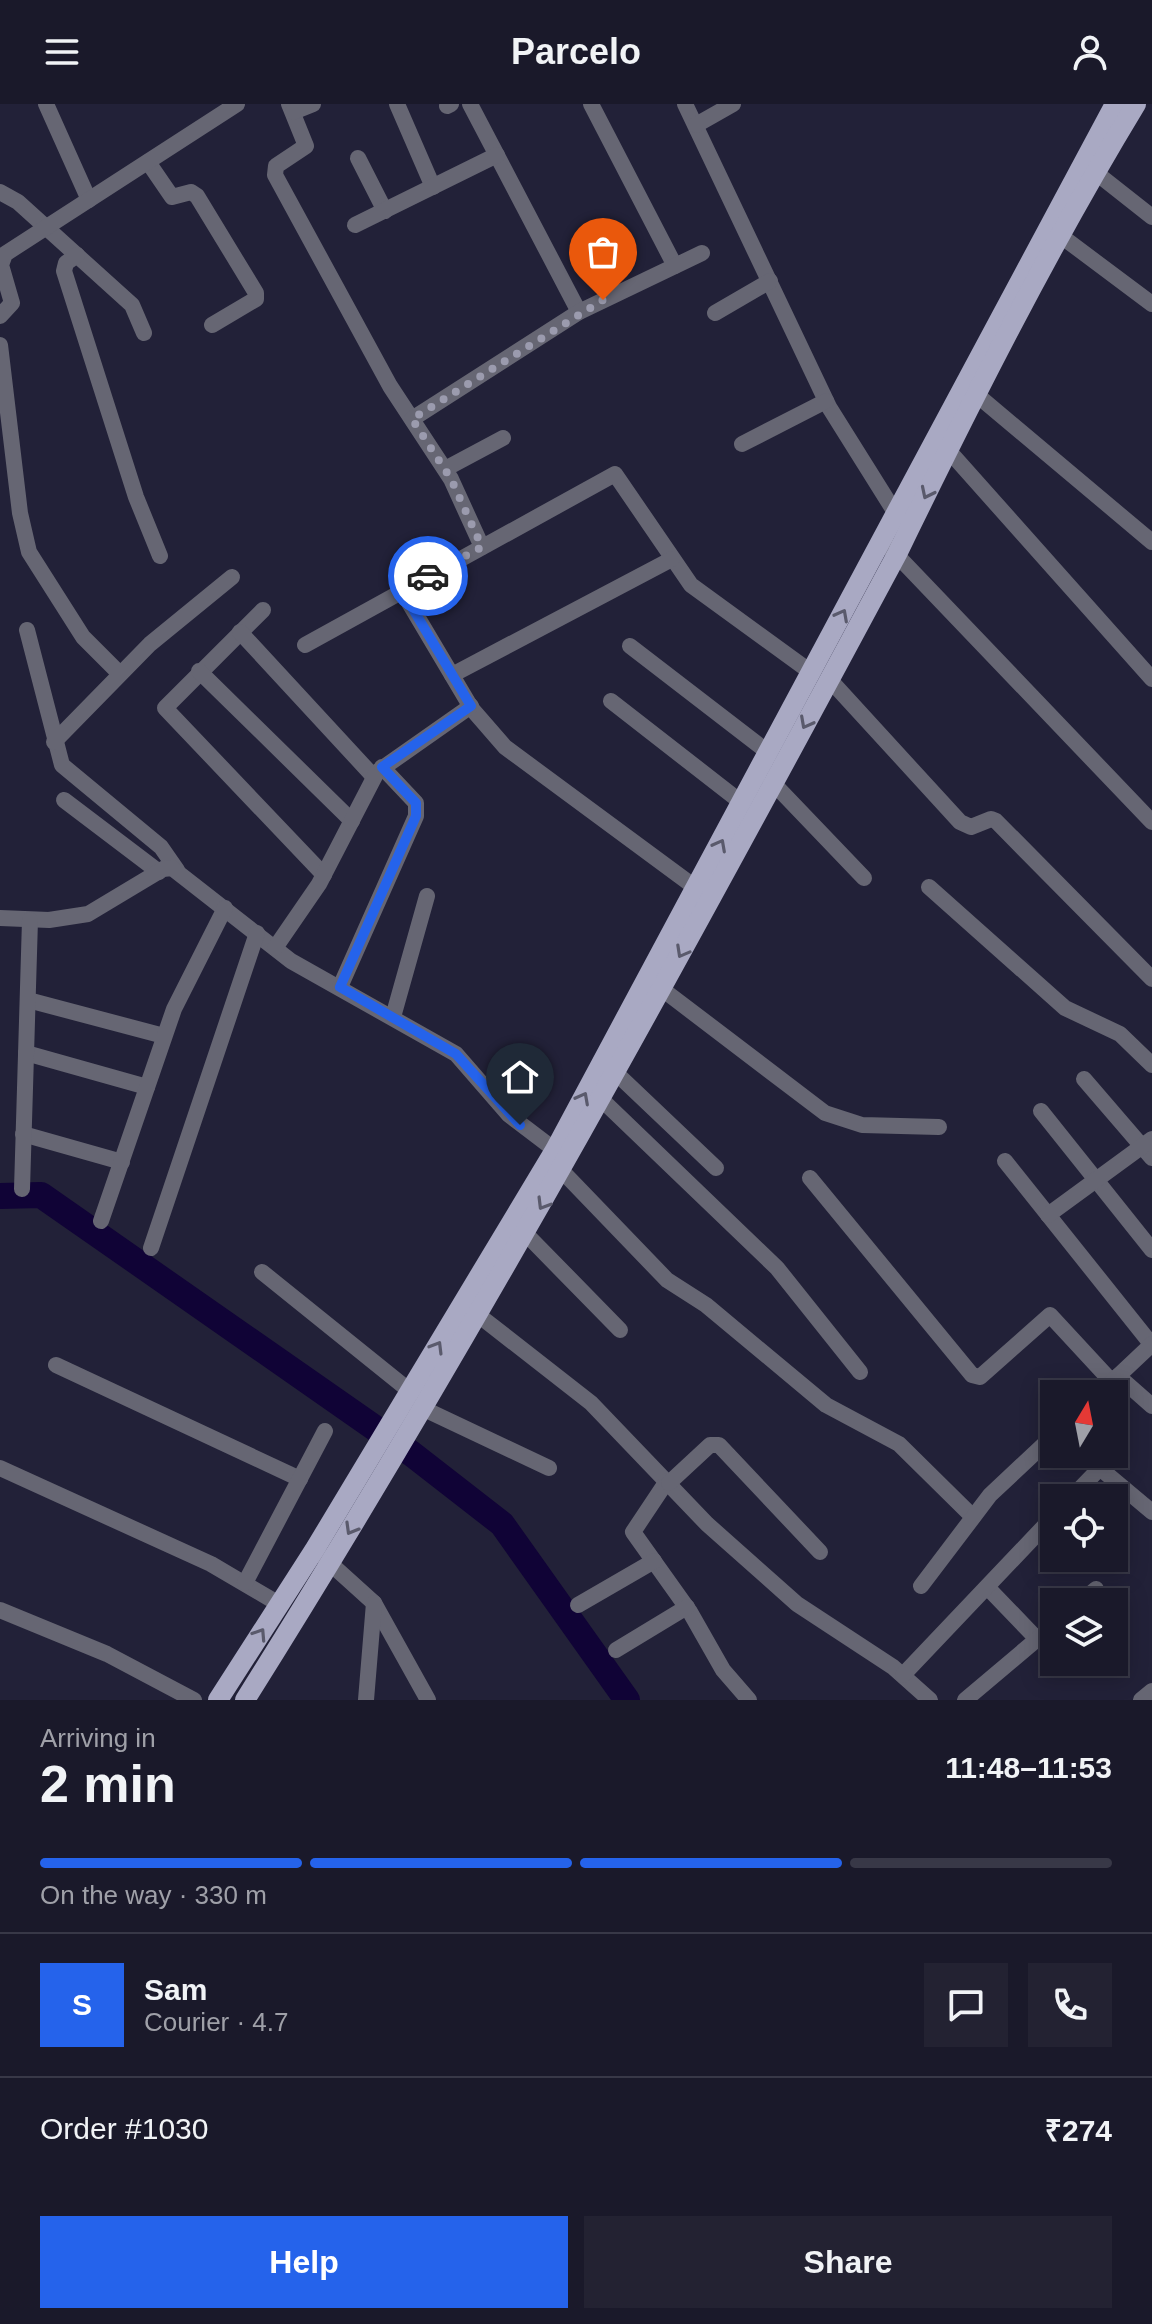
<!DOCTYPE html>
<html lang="en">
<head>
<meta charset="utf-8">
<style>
	:root { --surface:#1a192a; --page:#232232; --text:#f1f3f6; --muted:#9fa0a8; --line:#383847; --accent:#2563eb }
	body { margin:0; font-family:Helvetica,sans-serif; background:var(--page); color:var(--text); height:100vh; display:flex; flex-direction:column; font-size:30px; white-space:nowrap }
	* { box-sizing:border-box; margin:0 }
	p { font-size:26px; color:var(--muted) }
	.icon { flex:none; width:44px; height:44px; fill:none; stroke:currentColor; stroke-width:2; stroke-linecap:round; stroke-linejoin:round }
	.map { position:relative; height:1596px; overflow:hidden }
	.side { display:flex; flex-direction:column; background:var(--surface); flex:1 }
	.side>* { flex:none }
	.needle { width:52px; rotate:10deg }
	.buttons { position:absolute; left:1040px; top:1276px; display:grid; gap:16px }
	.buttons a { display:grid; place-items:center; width:88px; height:88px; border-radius:0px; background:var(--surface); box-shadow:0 4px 20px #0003,0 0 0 2px var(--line); font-size:40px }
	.pin { position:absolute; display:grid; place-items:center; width:68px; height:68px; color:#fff; margin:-82px -34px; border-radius:50% 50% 50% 0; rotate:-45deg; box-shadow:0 0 8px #0007 }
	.pin .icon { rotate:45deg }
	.courier { position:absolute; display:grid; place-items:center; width:80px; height:80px; margin:-40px; border:6px solid #2563eb; border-radius:50%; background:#fff; color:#222; box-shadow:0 2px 10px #0007 }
	.headline em { font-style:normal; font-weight:600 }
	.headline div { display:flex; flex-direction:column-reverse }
	.headline { display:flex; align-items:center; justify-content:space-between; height:136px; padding:0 40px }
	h1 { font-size:52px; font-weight:600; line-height:60px }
	.bar { display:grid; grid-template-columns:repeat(4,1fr); gap:12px 8px; align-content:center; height:96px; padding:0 40px }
	.bar i { height:10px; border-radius:6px; background:var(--line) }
	.bar .active { background:var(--accent) }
	.bar p { grid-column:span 4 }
	.line { display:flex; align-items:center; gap:20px; padding:0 40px; border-top:2px solid var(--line) }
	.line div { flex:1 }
	.round { display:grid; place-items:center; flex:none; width:84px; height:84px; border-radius:0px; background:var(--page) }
	.action { display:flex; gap:16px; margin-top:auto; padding:16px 40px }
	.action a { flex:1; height:92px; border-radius:0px; background:var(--accent); color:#fff; font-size:32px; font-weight:600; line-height:92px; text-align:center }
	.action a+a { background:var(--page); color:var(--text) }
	header { display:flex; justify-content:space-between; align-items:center; height:104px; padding:0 40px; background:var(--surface); font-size:36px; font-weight:600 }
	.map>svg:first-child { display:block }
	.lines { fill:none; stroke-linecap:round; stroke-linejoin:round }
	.river { stroke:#100336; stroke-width:26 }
	.minor { stroke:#666673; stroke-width:16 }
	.major { stroke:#a9a9c3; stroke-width:20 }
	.oneway { stroke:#5a5a6c }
	.done { stroke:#9b9bae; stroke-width:8; stroke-dasharray:0 14.4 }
	.route { stroke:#2563eb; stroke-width:10 }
</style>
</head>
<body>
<header><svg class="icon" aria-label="menu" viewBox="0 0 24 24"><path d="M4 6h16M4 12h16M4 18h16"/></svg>Parcelo<svg class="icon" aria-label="person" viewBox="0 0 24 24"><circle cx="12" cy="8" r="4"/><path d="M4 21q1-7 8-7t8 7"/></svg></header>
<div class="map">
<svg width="1152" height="1596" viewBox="0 0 1152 1596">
	<rect width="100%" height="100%" fill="#222138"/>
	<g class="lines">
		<polyline class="river" points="0,1092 41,1091 412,1350 502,1420 627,1596"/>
		<g class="minor">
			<polyline points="46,0 89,96"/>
			<polyline points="289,0 306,42 276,62 275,71 390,282 451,375 482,443"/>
			<polyline points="397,0 433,83"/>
			<polyline points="470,0 579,208"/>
			<polyline points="591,0 675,162"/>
			<polyline points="685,0 829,303 896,410"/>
			<polyline points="447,2 451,0"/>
			<polyline points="293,8 313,0"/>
			<polyline points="696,21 733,0"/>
			<polyline points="358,54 385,107"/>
			<polyline points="148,58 172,93 191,88 197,92 256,189 256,195 212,221"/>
			<polyline points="1095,68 1152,113"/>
			<polyline points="0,88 18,98 132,201 144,229"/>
			<polyline points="355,121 497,51"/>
			<polyline points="1061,132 1152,200"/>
			<polyline points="77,151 66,159 64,167 136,393 160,452"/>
			<polyline points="715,209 770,177"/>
			<polyline points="0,212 12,199 1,161 5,150 237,0"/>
			<polyline points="0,241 20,409 29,448 83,533 120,570"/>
			<polyline points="977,291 1152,438"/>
			<polyline points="412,315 579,208 702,149"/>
			<polyline points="941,338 1152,575"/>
			<polyline points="742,340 826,297"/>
			<polyline points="445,365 503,334"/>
			<polyline points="889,443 1152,718"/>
			<polyline points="402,487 472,605 505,643 696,784"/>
			<polyline points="263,506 165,604 324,771"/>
			<polyline points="27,526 62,661 161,743 177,766"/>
			<polyline points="240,528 374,673"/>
			<polyline points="305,541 615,370 691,481 812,569"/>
			<polyline points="630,542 769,649"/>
			<polyline points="199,567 352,717"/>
			<polyline points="452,571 672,455"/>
			<polyline points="830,576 960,718 971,723 991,715 996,717 1152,875"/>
			<polyline points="611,597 742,699"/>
			<polyline points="54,638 150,540 232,473"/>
			<polyline points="774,680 864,774"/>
			<polyline points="64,696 159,768"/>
			<polyline points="929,783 1065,904 1120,930 1152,961"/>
			<polyline points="0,814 49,816 88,810 163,765 172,764 291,857 456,950 509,1011 555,1046"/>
			<polyline points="275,844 319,780 377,668 471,602"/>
			<polyline points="340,883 416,712 416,699 382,663"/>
			<polyline points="662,885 825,1009 862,1021 939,1023"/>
			<polyline points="28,896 164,932"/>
			<polyline points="393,913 427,792"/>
			<polyline points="26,949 147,983"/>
			<polyline points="616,969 716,1064"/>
			<polyline points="1084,975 1152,1054"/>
			<polyline points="601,995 777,1164 860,1268"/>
			<polyline points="1041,1007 1152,1146"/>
			<polyline points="23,1030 122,1058"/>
			<polyline points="1005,1057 1152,1241"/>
			<polyline points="562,1067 667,1176 706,1201 826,1301 899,1340 973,1413"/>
			<polyline points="810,1074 972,1271 980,1273 1050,1211 1112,1278"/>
			<polyline points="22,1085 30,816"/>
			<polyline points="1048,1111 1152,1035"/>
			<polyline points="101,1117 174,905 225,804"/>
			<polyline points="525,1129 620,1226"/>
			<polyline points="151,1144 257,829"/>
			<polyline points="262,1168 411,1288"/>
			<polyline points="477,1210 591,1299 707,1420 797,1500 893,1563 930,1596"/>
			<polyline points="56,1261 300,1375"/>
			<polyline points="1118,1272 1152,1302"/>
			<polyline points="1099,1290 1152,1240"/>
			<polyline points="422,1304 549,1364"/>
			<polyline points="1083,1350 1152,1408"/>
			<polyline points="0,1364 211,1460 279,1500"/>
			<polyline points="667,1377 633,1428 690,1508 723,1566 749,1596"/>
			<polyline points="669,1379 710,1341 719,1341 820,1448"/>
			<polyline points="1071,1394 1100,1364"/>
			<polyline points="322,1452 374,1499 428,1596"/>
			<polyline points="245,1479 325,1327"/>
			<polyline points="921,1482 990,1391 1054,1331"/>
			<polyline points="987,1483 1037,1535"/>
			<polyline points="1081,1498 1096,1485"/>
			<polyline points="578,1501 654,1457"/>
			<polyline points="0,1506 107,1550 194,1596"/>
			<polyline points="616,1546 687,1503"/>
			<polyline points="903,1571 1054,1412"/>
			<polyline points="366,1596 374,1499"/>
			<polyline points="965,1596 1054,1521"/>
			<polyline points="1141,1596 1152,1587"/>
		</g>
		<g class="major">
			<polyline points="218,1596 315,1445 555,1046 1115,0"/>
			<path d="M245,1596c234,-372 444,-758 652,-1146 74,-152 151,-305 239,-450"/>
		</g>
	</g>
	<defs><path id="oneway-chevron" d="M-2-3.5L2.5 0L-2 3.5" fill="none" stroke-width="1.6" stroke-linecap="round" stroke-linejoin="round" transform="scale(2)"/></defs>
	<g class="oneway">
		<use href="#oneway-chevron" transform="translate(927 389) rotate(116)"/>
		<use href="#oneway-chevron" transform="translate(842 511) rotate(-62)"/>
		<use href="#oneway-chevron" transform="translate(806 619) rotate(118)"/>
		<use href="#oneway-chevron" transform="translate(720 741) rotate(-62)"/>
		<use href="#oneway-chevron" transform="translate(682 848) rotate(119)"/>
		<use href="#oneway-chevron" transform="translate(583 994) rotate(-62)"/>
		<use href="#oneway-chevron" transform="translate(543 1100) rotate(121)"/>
		<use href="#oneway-chevron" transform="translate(437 1243) rotate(-59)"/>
		<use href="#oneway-chevron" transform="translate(351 1425) rotate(120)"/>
		<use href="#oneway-chevron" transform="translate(260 1530) rotate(-57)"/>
	</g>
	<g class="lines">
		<polyline class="done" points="428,472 482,443 451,375 412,315 603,196"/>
		<polyline class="route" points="428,472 402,487 471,602 382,663 416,699 416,712 340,883 456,950 520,1021"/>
	</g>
</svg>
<div class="buttons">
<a><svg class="needle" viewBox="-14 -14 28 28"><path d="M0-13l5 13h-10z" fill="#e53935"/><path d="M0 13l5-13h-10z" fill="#9fa0a8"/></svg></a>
<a><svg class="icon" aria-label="locate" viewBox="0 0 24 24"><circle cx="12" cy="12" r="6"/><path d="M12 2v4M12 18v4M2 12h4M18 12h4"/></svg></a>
<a><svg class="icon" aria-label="layers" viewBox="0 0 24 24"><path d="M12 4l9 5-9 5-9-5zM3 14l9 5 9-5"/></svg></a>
</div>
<div class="pin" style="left:603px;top:196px;background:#ea580c"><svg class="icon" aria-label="bag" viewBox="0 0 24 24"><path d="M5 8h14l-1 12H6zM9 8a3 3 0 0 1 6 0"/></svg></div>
<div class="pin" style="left:520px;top:1021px;background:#1f2937"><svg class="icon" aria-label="home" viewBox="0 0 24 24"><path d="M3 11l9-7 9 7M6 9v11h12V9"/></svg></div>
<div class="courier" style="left:428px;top:472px"><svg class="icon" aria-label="car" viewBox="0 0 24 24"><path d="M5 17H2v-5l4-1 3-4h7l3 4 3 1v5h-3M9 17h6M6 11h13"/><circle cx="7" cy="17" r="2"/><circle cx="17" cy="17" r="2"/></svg></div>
</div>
<section class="side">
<div class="headline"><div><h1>2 min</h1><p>Arriving in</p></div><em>11:48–11:53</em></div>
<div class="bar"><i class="active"></i><i class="active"></i><i class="active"></i><i></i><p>On the way · 330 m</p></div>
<div class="line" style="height:144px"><b class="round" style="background:var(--accent);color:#fff">S</b><div><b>Sam</b><p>Courier · 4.7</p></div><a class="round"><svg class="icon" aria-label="chat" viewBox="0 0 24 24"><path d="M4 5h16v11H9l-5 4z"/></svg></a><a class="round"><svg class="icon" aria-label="phone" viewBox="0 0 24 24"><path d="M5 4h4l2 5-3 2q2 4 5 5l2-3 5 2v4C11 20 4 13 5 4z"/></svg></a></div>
<div class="line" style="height:104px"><div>Order #1030</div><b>₹274</b></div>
<div class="action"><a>Help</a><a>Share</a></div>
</section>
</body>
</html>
